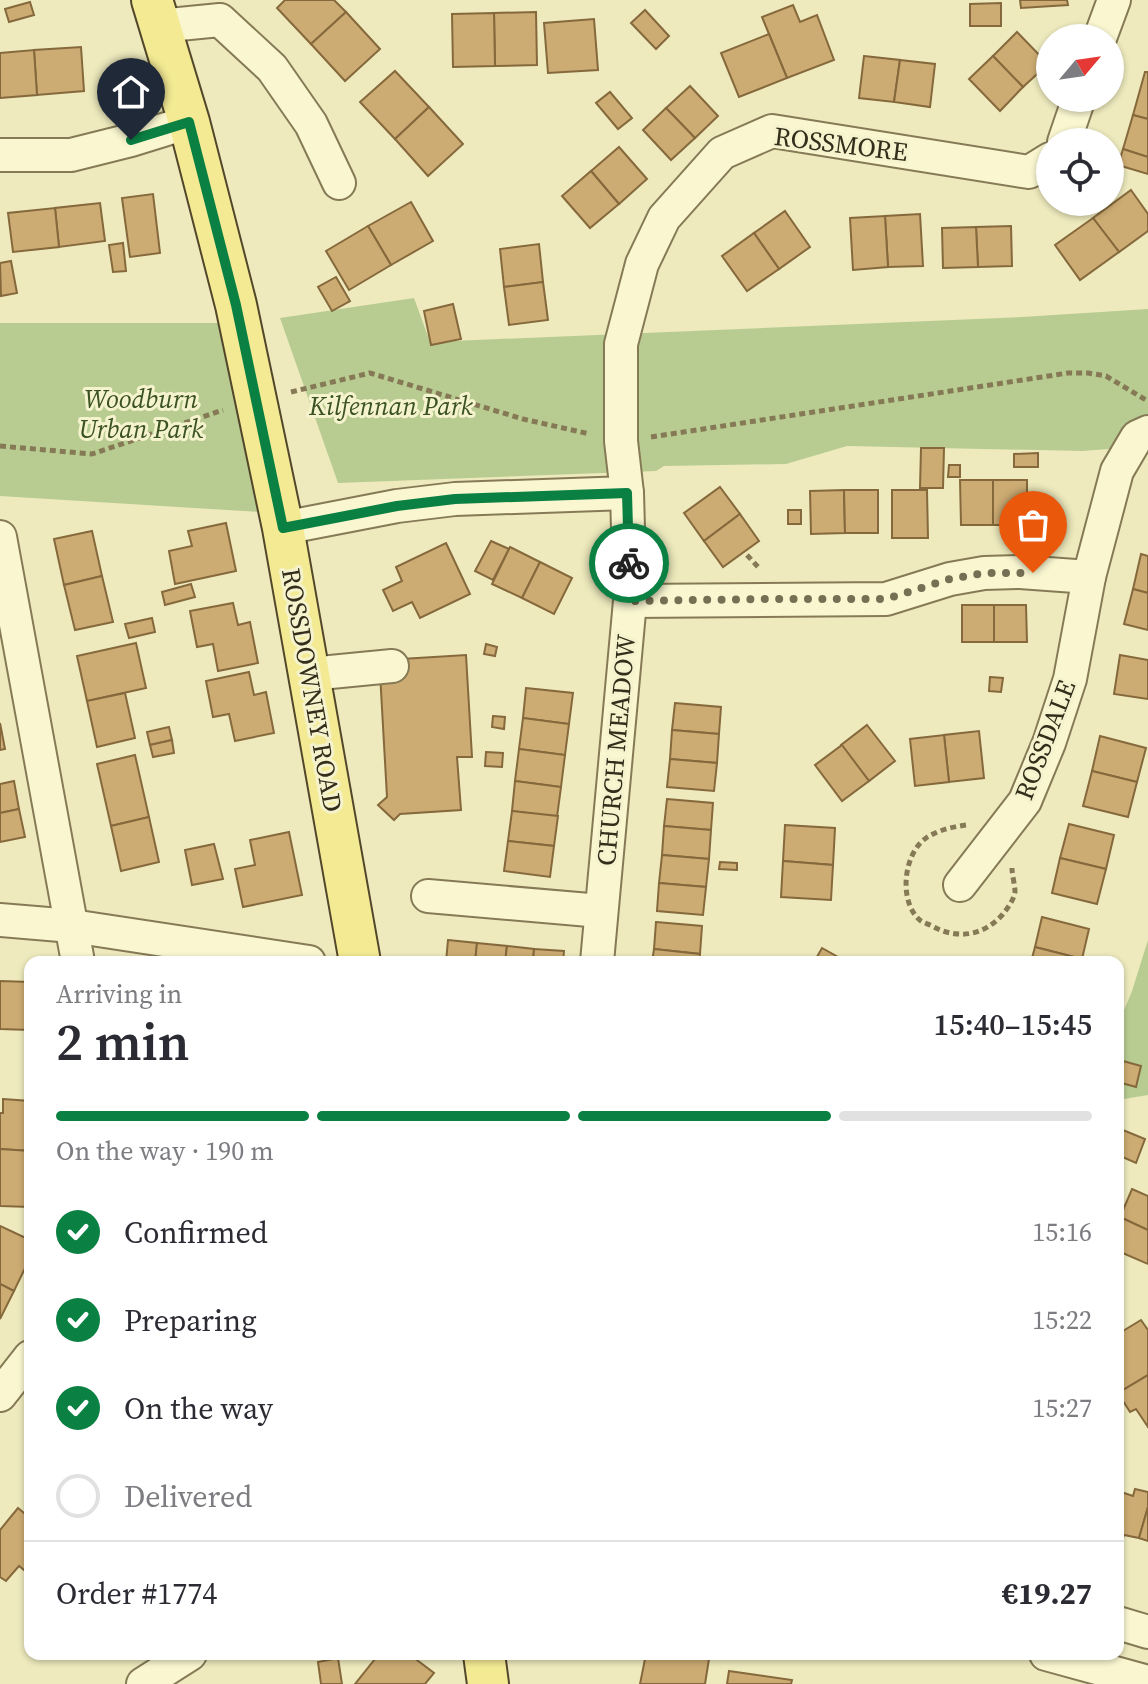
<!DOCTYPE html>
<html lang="en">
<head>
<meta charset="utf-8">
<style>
	:root { --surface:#fff; --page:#f7f7f7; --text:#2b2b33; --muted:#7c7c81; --line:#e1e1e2; --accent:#0b8043 }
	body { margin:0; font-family:"Source Serif 4",serif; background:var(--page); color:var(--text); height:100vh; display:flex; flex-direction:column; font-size:30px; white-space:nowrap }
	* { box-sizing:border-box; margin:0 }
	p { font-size:26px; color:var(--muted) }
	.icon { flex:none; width:44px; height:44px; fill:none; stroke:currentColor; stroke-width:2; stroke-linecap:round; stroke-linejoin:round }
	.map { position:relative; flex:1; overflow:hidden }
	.side { position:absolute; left:24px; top:956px; width:1100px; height:704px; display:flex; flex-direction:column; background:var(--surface); border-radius:16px; box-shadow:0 2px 6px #0004 }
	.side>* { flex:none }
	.needle { width:52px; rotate:61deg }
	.buttons { position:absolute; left:1036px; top:24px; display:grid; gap:16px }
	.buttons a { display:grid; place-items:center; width:88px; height:88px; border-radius:50%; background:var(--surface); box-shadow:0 2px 6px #0004; font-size:40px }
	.pin { position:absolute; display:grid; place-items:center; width:68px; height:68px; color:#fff; margin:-82px -34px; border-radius:50% 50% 50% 0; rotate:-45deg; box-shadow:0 0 8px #0007 }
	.pin .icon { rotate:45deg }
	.courier { position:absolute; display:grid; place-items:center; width:80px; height:80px; margin:-40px; border:6px solid #0b8043; border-radius:50%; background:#fff; color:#222; box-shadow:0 2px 10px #0007 }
	.overview em { font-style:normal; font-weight:600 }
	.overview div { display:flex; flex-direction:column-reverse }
	.overview { display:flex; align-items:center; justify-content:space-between; height:136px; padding:0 32px }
	h1 { font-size:52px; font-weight:600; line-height:60px }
	.bar { display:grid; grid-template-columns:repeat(4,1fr); gap:12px 8px; align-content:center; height:96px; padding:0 32px }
	.bar i { height:10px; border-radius:6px; background:var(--line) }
	.bar .active { background:var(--accent) }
	.bar p { grid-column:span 4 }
	.line { display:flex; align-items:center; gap:20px; padding:0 32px; border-top:2px solid var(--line) }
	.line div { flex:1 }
	ol { padding:0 32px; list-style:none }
	li { display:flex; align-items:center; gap:24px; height:88px }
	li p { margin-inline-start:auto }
	li .icon { padding:8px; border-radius:50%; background:var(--accent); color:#fff; stroke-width:4 }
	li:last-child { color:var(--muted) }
	li i { width:44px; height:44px; border:4px solid var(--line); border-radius:50% }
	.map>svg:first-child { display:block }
	.green { fill:#b8cc92 }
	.building { fill:#cdac73; stroke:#85693c; stroke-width:2 }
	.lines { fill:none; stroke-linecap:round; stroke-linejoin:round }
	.minor-casing { stroke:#867a56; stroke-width:36 }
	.major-casing { stroke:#53472b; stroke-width:44 }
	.path { stroke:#867a56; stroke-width:5; stroke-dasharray:6 4; stroke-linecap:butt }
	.minor { stroke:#f9f6d0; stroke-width:32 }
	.major { stroke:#f3ea93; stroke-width:40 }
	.done { stroke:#766f54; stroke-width:8; stroke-dasharray:0 14.4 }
	.route { stroke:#0b8043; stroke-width:10 }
	.labels { text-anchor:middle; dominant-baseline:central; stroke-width:6; stroke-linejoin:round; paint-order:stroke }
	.street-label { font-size:26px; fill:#352d1b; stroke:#f5f3cd }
	.park-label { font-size:26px; font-style:italic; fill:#3b5222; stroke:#f5f3cd }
</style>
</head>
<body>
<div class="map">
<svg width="1148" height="1684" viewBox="0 0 1148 1684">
	<rect width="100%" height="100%" fill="#eeeabd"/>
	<g class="green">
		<polygon points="414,298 430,342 1022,317 1148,309 1148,446 1082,451 847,446 786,464 664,466 656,471 338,483 280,318"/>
		<polygon points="0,323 224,323 259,512 0,496"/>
		<polygon points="1148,940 1148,1095 1118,1100 1118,1025 1132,991"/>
	</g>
	<g class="building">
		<polygon points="285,0 334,0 346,12 311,44 277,8"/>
		<polygon points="1020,0 1067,0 1068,5 1021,8"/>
		<polygon points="30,2 34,15 9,22 5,9"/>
		<polygon points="1001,3 1001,26 970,26 970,4"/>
		<polygon points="793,5 800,22 817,15 834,60 787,78 762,17"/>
		<polygon points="645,10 669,36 656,49 631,23"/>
		<polygon points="346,12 380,49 345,81 311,44"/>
		<polygon points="536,12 537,65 495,66 494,13"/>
		<polygon points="494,13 495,66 453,67 452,14"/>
		<polygon points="594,19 598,70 548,73 544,23"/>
		<polygon points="1017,32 1048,64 1023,87 993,56"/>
		<polygon points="769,34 787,78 739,97 721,53"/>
		<polygon points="81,47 84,91 37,95 34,50"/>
		<polygon points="34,50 37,95 0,98 0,53"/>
		<polygon points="864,56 900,60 894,102 859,98"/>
		<polygon points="993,56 1023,87 1000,111 969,79"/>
		<polygon points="900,60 935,64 930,107 894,102"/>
		<polygon points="395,71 429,107 395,139 360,102"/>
		<polygon points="1145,72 1148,72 1148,119 1133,115"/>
		<polygon points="690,86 718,116 695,138 666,108"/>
		<polygon points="610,92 632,118 618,129 596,103"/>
		<polygon points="429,107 463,144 428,176 395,139"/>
		<polygon points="666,108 695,138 671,160 643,130"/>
		<polygon points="1133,115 1148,119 1148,157 1123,149"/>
		<polygon points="619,147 647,179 619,204 591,171"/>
		<polygon points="1123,149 1148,157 1148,174 1118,165"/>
		<polygon points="591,171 619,204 590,228 562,196"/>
		<polygon points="1131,190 1148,214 1148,231 1119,252 1093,218"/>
		<polygon points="153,194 160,253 130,257 122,198"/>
		<polygon points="411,202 433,241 391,265 368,226"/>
		<polygon points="100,203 105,241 59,247 55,208"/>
		<polygon points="55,208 59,247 13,252 8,213"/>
		<polygon points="785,211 810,247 779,269 754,233"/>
		<polygon points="920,214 923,266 888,267 885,216"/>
		<polygon points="885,216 888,267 853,270 850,218"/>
		<polygon points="1093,218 1119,252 1080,280 1055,245"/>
		<polygon points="368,226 391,265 349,290 326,251"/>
		<polygon points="1011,226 1012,266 978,267 976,227"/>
		<polygon points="976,227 978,267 943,268 942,228"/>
		<polygon points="754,233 779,269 747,291 722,256"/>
		<polygon points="123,243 126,271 113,272 109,245"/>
		<polygon points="539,244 543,282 504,287 500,249"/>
		<polygon points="11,261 17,293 1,296 0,263"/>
		<polygon points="336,277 350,301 332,311 318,287"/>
		<polygon points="543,282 548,320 509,325 504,287"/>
		<polygon points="453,304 461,339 431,345 424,311"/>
		<polygon points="921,448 944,448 943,488 920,488"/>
		<polygon points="1038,453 1038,467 1014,467 1014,454"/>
		<polygon points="949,465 960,465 960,477 948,477"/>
		<polygon points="960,480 993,480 993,525 961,525"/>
		<rect x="993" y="480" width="34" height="45"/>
		<polygon points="720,487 740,514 704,541 684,513"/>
		<polygon points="844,490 845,533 811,534 810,491"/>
		<polygon points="844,490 878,490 878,533 845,533"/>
		<polygon points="892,490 927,490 928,538 892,538"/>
		<rect x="788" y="510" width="13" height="14"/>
		<polygon points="740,514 759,541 723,567 704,541"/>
		<polygon points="226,523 236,571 175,584 169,551 192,546 188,531"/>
		<polygon points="92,531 102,576 64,585 54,539"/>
		<polygon points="491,541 509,549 493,580 475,571"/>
		<polygon points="446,543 470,594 420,618 412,602 393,611 383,590 402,581 396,567"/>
		<polygon points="510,547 540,562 522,598 492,584"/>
		<polygon points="1141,554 1148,556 1148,593 1133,589"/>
		<polygon points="540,562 572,578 554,614 522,598"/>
		<polygon points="102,576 113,622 75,630 64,585"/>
		<polygon points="191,584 195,597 165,605 162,592"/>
		<polygon points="1133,589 1148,593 1148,630 1124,624"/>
		<polygon points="233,603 238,625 250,622 258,663 218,671 213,644 197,647 190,611"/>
		<rect x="962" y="605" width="32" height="37"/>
		<polygon points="994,605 1026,605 1027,642 994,642"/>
		<polygon points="152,618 155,632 129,638 125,624"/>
		<polygon points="136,643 146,688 87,701 77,656"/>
		<polygon points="486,644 497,647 495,656 484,654"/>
		<polygon points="466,655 472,757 457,757 461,810 400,814 394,820 378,805 387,797 380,673 401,659"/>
		<polygon points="1120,655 1148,660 1148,699 1114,694"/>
		<polygon points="249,672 254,695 266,692 274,733 235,741 229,714 213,717 206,681"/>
		<polygon points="990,677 1003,678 1001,692 989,691"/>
		<polygon points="526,688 573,693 569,724 523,718"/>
		<polygon points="125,693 135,738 97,747 87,701"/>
		<polygon points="675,703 721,707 719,734 672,730"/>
		<polygon points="493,716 505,717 504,729 492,727"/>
		<polygon points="523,718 569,724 565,755 519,749"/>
		<polygon points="0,723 5,749 0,750"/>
		<polygon points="867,725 895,761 869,781 841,745"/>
		<polygon points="169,727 172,740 150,745 147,732"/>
		<polygon points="672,730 719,734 717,763 670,759"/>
		<polygon points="979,731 984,778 949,782 944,735"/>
		<polygon points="944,735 949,782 915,786 910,739"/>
		<polygon points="1100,736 1146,748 1137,782 1092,771"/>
		<polygon points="172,740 174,753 153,757 150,745"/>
		<polygon points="842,745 869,781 842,801 815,765"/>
		<polygon points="519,749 565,755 561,787 515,781"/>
		<polygon points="486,752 503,753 502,767 485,766"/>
		<polygon points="135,755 149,817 111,826 97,764"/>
		<polygon points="670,759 717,763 714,791 667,787"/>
		<polygon points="1092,771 1137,782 1128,817 1083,806"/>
		<polygon points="14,781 19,809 0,813 0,784"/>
		<polygon points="515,781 561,787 557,817 512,811"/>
		<polygon points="667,799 713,803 711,830 664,826"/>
		<polygon points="19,809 25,837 0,842 0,813"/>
		<polygon points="512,811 558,816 554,846 508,841"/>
		<polygon points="149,817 159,862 121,871 111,826"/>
		<polygon points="1069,824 1114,835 1106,869 1060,858"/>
		<polygon points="785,825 835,828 833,865 783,861"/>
		<polygon points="664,826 711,830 709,859 662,855"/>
		<polygon points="289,832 302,895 243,907 235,869 255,865 250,840"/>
		<polygon points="508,841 554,846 550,877 504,871"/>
		<polygon points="214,844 223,879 192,885 185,850"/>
		<polygon points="662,855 709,859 706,887 659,883"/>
		<polygon points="1060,858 1106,869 1097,904 1052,893"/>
		<polygon points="783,861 833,865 831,900 781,897"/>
		<polygon points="720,862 737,863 737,870 719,869"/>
		<polygon points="659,883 706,887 703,915 657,911"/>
		<polygon points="1042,917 1089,929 1082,959 1035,947"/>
		<polygon points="656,922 702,926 700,954 654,949"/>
		<polygon points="448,940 477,943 475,962 446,962"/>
		<polygon points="477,943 507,946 505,962 475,962"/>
		<polygon points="507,946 534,949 533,962 505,962"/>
		<polygon points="1035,947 1082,959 1081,962 1031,962"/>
		<polygon points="822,948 847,962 814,962"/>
		<polygon points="534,949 564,951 563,962 533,962"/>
		<polygon points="654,949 700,954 699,962 652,962"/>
		<polygon points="0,981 30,982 29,1030 0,1029"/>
		<polygon points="1123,1061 1141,1066 1136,1087 1118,1082"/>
		<polygon points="3,1099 30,1101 30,1151 0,1149 0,1113 3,1113"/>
		<polygon points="1118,1128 1145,1139 1136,1163 1118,1155"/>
		<polygon points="0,1149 30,1151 30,1207 0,1206"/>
		<polygon points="1132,1189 1148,1196 1148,1230 1120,1217"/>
		<polygon points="1120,1217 1148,1230 1148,1264 1118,1251 1118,1221"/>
		<polygon points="0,1226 30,1240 30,1258 14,1291 0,1284"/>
		<polygon points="0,1284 14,1291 0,1319"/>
		<polygon points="1141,1320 1148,1330 1148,1375 1118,1393 1118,1334"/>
		<polygon points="1148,1375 1148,1427 1136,1409 1130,1412 1118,1393"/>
		<polygon points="1135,1489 1148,1492 1148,1507 1139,1538 1124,1535 1120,1546 1118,1546 1118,1491 1133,1496"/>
		<polygon points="1148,1507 1148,1541 1139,1538"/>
		<polygon points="18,1508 30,1518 30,1575 19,1566 6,1581 0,1577 0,1530"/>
		<polygon points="379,1654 409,1654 434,1673 425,1684 355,1684"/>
		<polygon points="646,1654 685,1654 709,1659 705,1684 640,1684"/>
		<polygon points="338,1658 342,1684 321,1684 318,1662"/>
		<polygon points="729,1671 792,1680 791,1684 727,1684"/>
	</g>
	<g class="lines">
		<g class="minor-casing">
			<g id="minor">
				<polyline points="159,26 220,20 272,68 311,124 339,183"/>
				<polyline points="1100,38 1114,0"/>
				<polyline points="1064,142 1079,98"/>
				<polyline points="0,155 71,155 131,140 189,122"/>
				<polyline points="283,528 397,506 455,499 627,493 621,441 621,344 642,264 664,218 722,153 772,131 1029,172 1050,159"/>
				<polyline points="0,537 78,962"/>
				<polyline points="630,601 886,599 950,579 984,573 1020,572 1089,577"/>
				<polyline points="310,674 392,666"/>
				<polyline points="960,885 1025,801 1049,743 1070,679 1089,577 1117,471 1137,437 1148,432"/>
				<polyline points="428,896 601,911"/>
				<polyline points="0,920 72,926 309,962"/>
				<polyline points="597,962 630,601 627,493"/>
				<polyline points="0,1395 30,1357"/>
				<polyline points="1118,1623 1148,1632"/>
				<polyline points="1046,1654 1148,1682"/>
				<polyline points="143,1684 190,1654"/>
			</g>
		</g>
		<g class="major-casing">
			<g id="major">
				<polyline points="152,0 189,122 236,305 283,528 360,962"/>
				<polyline points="484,1654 488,1684"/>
			</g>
		</g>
		<g class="path">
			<polyline points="291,392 370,373 523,419 590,434"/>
			<polyline points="651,437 1068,373 1088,373 1106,376 1146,400"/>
			<polyline points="0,446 92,454 223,410"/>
			<polyline points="747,555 760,569"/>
			<path d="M966,825c-14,2 -28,5 -40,13 -23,16 -28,65 -5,83 3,2 7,3 11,5 25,14 52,10 71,-12 5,-6 11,-15 12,-22 0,-7 -3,-17 -3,-24"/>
		</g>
		<use href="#minor" class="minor"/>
		<use href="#major" class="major"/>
	</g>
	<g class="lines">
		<polyline class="done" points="629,563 630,601 767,599 886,599 950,579 984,573 1033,573"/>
		<polyline class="route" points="131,140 189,122 236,305 283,528 397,506 455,499 627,493 629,563"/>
	</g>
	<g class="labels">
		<g class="street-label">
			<text transform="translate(841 144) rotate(7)">ROSSMORE</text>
			<text transform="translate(312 690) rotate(80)">ROSSDOWNEY ROAD</text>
			<text transform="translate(1045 740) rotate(-69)">ROSSDALE</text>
			<text transform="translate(616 750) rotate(-85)">CHURCH MEADOW</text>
		</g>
		<g class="park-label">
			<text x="141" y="399">Woodburn<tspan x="141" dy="30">Urban Park</tspan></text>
			<text x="391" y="406">Kilfennan Park</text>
		</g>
	</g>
</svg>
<div class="buttons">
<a><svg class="needle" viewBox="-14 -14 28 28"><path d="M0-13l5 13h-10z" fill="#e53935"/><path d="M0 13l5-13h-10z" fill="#7c7c81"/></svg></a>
<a><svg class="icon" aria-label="locate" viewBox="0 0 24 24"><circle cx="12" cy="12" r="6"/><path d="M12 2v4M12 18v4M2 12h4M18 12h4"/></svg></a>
</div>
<div class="pin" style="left:1033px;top:573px;background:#ea580c"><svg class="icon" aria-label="bag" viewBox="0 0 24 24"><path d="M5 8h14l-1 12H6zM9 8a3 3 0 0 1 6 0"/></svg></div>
<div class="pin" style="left:131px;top:140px;background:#1f2937"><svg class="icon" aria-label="home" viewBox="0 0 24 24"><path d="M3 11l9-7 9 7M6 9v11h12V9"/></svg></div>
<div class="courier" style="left:629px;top:563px"><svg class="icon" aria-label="bike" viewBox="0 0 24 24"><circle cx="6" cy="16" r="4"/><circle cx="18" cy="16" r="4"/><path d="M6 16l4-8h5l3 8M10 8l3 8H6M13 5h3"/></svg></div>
<section class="side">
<div class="overview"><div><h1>2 min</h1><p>Arriving in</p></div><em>15:40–15:45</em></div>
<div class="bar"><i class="active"></i><i class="active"></i><i class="active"></i><i></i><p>On the way · 190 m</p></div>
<ol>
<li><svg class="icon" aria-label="check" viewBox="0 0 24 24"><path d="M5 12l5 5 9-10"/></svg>Confirmed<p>15:16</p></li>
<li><svg class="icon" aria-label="check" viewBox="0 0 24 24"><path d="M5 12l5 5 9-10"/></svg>Preparing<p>15:22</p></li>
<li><svg class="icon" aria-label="check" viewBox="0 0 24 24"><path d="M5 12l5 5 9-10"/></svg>On the way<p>15:27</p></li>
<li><i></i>Delivered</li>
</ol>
<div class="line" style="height:104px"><div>Order #1774</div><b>€19.27</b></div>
</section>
</div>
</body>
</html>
